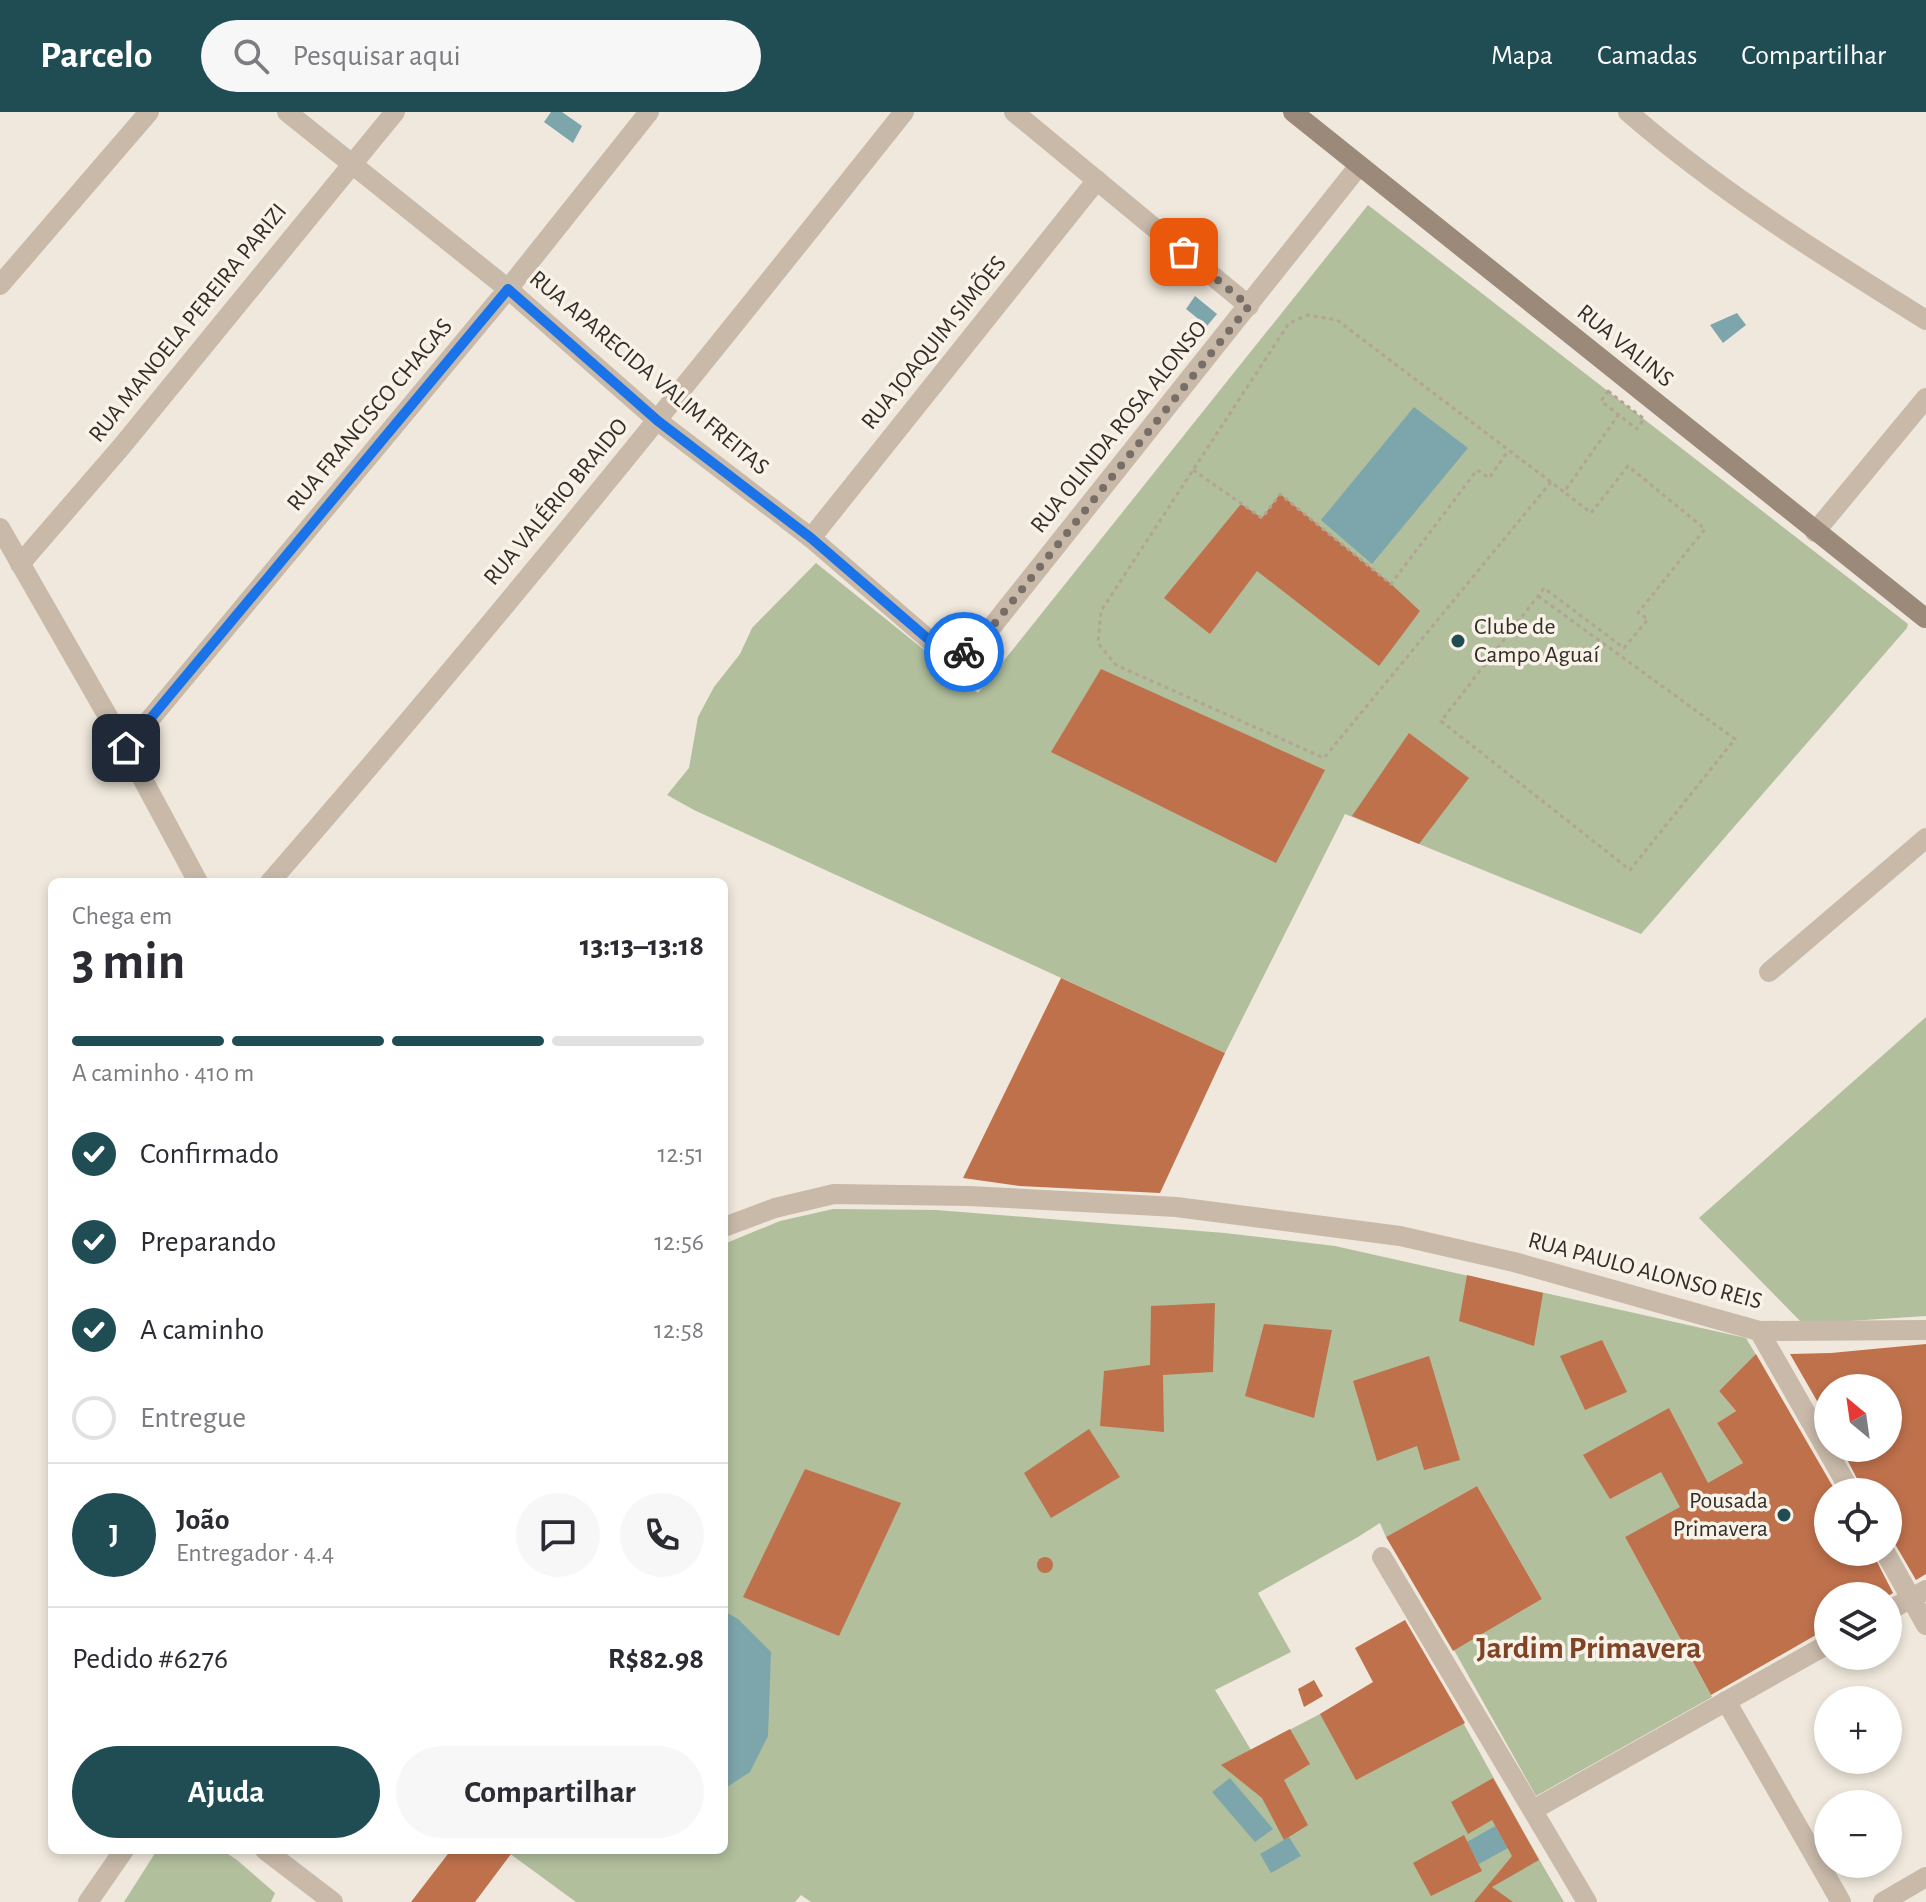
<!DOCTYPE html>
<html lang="pt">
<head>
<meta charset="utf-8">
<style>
	:root { --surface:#fff; --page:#f7f7f7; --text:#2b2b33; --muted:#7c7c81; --line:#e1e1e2; --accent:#204d54 }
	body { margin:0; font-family:"Alegreya Sans",sans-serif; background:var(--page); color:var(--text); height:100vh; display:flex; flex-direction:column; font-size:30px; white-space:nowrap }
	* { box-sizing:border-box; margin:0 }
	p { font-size:26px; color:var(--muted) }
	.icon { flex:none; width:44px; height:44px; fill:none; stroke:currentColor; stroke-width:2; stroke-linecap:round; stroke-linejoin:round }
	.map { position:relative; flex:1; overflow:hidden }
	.details { position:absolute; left:48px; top:766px; width:680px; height:976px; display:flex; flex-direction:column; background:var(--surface); border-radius:12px; box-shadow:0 4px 12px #0003 }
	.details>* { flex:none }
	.needle { width:52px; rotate:331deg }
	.fabs { position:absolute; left:1814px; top:1262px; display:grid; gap:16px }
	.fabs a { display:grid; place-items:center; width:88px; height:88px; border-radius:50%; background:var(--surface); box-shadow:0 4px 12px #0003; font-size:40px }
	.pin { position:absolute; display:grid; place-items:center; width:68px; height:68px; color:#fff; margin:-34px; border-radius:16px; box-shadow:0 4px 12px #0006 }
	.courier { position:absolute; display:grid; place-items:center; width:80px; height:80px; margin:-40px; border:6px solid #1a73e8; border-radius:50%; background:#fff; color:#222; box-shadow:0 2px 10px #0007 }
	.headline em { font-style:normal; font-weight:700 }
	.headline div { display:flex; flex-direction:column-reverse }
	.headline { display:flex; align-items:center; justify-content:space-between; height:136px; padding:0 24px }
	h1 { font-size:52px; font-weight:700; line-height:60px }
	.bar { display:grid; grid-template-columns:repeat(4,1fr); gap:12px 8px; align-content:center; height:96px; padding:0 24px }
	.bar i { height:10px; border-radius:6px; background:var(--line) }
	.bar .active { background:var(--accent) }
	.bar p { grid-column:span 4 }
	.line { display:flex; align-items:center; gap:20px; padding:0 24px; border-top:2px solid var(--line) }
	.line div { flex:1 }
	.round { display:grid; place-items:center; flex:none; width:84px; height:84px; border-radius:42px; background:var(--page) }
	ol { padding:0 24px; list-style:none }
	li { display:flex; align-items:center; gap:24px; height:88px }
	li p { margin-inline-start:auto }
	li .icon { padding:8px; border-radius:50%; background:var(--accent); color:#fff; stroke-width:4 }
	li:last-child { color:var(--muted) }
	li i { width:44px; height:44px; border:4px solid var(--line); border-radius:50% }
	.action { display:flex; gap:16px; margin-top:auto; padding:16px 24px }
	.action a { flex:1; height:92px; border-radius:48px; background:var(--accent); color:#fff; font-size:32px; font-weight:700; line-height:92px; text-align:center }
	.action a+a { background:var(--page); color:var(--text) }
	header { display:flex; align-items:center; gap:48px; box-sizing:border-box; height:112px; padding:0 40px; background:var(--accent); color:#fff }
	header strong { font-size:38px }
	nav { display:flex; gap:44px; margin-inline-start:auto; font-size:28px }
	.search { width:560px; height:72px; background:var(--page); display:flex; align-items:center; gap:20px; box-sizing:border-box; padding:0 28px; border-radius:44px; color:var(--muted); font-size:30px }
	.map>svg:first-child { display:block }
	.green { fill:#b1bf9d }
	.water { fill:#7da6ac }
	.building { fill:#bf714c }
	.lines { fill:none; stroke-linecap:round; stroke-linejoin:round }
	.path { stroke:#b3a493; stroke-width:3; stroke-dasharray:4 4; stroke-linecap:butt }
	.street { stroke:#c8b9a9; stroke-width:20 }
	.secondary { stroke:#9b897a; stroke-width:20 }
	.done { stroke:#766e67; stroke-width:8; stroke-dasharray:0 14.4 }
	.route { stroke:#1a73e8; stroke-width:10 }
	.poi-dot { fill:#204d54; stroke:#f8f2e8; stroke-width:3 }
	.labels { text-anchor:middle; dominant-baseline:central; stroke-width:7; stroke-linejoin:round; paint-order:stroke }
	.street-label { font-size:24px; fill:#352d28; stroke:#f8f2e8 }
	.poi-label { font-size:24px; fill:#352d28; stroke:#f8f2e8; text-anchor:start }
	.district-label { font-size:32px; font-weight:bold; fill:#7f4326; stroke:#f8f2e8 }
</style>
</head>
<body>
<header>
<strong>Parcelo</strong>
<div class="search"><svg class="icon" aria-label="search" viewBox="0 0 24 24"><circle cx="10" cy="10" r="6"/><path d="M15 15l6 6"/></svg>Pesquisar aqui</div>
<nav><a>Mapa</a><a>Camadas</a><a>Compartilhar</a></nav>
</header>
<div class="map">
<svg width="1926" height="1790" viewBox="0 0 1926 1790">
	<rect width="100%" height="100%" fill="#f0e8dc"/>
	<g class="green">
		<polygon points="1368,93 1908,512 1907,516 1641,822 1345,702 1225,941 694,698 667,683 689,656 698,605 714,575 740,542 752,516 816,451 978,581"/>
		<polygon points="1926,905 1926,1204 1803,1212 1699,1106"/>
		<path d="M833,1097l103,1 289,23 110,13 411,92 10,17 -37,36 17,20 -19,12 26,40 -21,22 -97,52 87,160 -176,99 -82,-146 88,-51 -65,-113 -91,51 -6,-14 -22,14 -100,56 33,59 -76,38 36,60 69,-36 103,-61c49,82 92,167 141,249h-753l-10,-7 -6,7h-219l-71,-52h219v-606l56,-23z"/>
		<polygon points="157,1738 222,1738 237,1748 275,1781 271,1790 124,1790"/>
	</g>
	<g class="water">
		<polygon points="551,0 562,0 582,14 573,31 544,10"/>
		<polygon points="1195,184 1217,202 1207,214 1186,197"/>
		<polygon points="1737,201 1746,213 1723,231 1710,213"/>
		<polygon points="1414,295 1468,336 1372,452 1321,408"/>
		<polygon points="724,1499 738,1507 771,1540 768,1624 750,1660 727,1675 724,1675"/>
		<polygon points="1230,1666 1273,1717 1255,1730 1212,1680"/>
		<polygon points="1495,1714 1508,1736 1479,1752 1467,1730"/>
		<polygon points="1289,1725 1301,1744 1271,1761 1260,1742"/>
	</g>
	<g class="building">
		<polygon points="1280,382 1391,472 1420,499 1379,554 1257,459 1210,522 1164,486 1241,392 1262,406"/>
		<polygon points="1101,557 1325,658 1276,751 1051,640"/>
		<polygon points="1409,621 1469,666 1419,732 1352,704"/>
		<polygon points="1061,866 1225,941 1160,1081 1020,1074 963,1066"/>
		<polygon points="1467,1163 1543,1181 1534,1234 1459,1209"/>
		<polygon points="1215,1191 1213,1260 1163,1263 1164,1320 1100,1314 1104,1259 1150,1253 1151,1194"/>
		<polygon points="1264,1212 1332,1218 1314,1306 1245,1284"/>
		<polygon points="1602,1228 1627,1280 1585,1298 1560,1244"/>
		<polygon points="1926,1232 1926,1462 1916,1468 1888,1420 1888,1380 1864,1380 1841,1336 1888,1336 1888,1276 1828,1276 1828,1308 1790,1242 1831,1241"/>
		<polygon points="1756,1242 1836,1380 1828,1380 1828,1440 1872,1440 1893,1481 1888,1484 1828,1484 1828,1516 1711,1583 1625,1425 1680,1395 1661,1360 1610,1387 1583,1343 1669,1296 1708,1371 1743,1351 1717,1311 1736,1299 1719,1279"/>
		<polygon points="1429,1244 1460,1348 1424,1358 1417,1334 1377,1349 1353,1269"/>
		<polygon points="1089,1317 1120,1365 1051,1406 1024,1361"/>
		<polygon points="805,1357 901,1391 839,1524 743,1485"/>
		<polygon points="1477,1374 1542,1487 1453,1539 1386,1425"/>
		<circle cx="1045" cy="1453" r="8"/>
		<polygon points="1405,1508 1465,1611 1356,1668 1320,1602 1373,1570 1355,1536"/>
		<polygon points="1314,1568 1323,1584 1304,1595 1298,1577"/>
		<polygon points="1290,1617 1310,1652 1284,1668 1308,1713 1284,1728 1262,1686 1221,1653"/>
		<polygon points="1493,1666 1539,1748 1492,1775 1513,1790 1474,1790 1512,1744 1492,1708 1468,1722 1451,1690"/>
		<polygon points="1464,1723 1482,1759 1431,1784 1413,1751"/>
		<polygon points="451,1738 514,1738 475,1790 411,1790"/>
	</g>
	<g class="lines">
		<g class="path">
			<polygon points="1608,279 1644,307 1637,317 1601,289"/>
			<polyline points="1193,358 1262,406 1280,382 1391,472 1477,358 1489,366 1509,338"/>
			<polyline points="1551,370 1324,646 1116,553 1098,531 1101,499 1289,211 1308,203 1337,208 1564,380 1619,302"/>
			<polyline points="1538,484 1735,627 1630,758 1441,609 1538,484 1544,476 1624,536 1648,507 1638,501 1705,417 1628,354 1591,401 1564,380"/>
		</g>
		<g class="street">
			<path d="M287,0l221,177 150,132 153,117 131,113c15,5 24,1 37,-8l379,-476"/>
			<polyline points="1014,0 1249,194"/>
			<path d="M1628,0c92,80 195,144 298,208"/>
			<polyline points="0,173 149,0"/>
			<polyline points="0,416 126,636 198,770"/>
			<polyline points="1815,420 1926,286"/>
			<polyline points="811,426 1097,68"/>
			<polyline points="20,452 122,334 395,0"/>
			<polyline points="126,636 508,177 649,0"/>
			<path d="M270,770c219,-251 427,-510 634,-770"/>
			<polyline points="1769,860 1926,726"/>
			<polyline points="724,1115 775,1096 834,1082 969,1084 1176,1095 1400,1124 1514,1150 1759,1219 1926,1218"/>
			<polyline points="1759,1219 1851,1380"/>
			<polyline points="1885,1440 1926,1513"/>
			<polyline points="1382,1445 1587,1790"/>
			<polyline points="1888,1499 1926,1478"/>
			<polyline points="1726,1589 1841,1790"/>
			<polyline points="1533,1698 1828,1532"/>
			<polyline points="265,1738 333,1790"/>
			<polyline points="88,1790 124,1738"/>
			<polyline points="1883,1790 1926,1765"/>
		</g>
		<polyline class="secondary" points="1293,0 1925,506"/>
	</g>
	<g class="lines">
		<polyline class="done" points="964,540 979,531 1249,194 1184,140"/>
		<polyline class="route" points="126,636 508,177 658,309 811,426 942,539 952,542 964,540"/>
	</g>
	<g class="poi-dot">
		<circle cx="1458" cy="529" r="8"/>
		<circle cx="1784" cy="1403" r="8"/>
	</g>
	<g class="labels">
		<g class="street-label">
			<text transform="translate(188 211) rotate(-51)">RUA MANOELA PEREIRA PARIZI</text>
			<text transform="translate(934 231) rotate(-51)">RUA JOAQUIM SIMÕES</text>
			<text transform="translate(1625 234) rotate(39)">RUA VALINS</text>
			<text transform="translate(649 261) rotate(40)">RUA APARECIDA VALIM FREITAS</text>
			<text transform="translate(370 303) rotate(-50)">RUA FRANCISCO CHAGAS</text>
			<text transform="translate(1119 315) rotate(-51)">RUA OLINDA ROSA ALONSO</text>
			<text transform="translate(556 390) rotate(-50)">RUA VALÉRIO BRAIDO</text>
			<text transform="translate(1645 1159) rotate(15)">RUA PAULO ALONSO REIS</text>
		</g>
		<g class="poi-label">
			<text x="1474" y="515">Clube de<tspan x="1474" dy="28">Campo Aguaí</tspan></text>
			<text x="1768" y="1389" text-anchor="end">Pousada<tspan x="1768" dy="28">Primavera</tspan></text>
		</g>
		<g class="district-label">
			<text x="1589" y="1536">Jardim Primavera</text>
		</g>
	</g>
</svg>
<div class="fabs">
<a><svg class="needle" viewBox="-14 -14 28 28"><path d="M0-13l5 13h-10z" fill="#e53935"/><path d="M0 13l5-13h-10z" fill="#7c7c81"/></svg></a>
<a><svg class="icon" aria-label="locate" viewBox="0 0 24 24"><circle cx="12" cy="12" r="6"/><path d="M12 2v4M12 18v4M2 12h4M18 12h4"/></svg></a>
<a><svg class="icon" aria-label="layers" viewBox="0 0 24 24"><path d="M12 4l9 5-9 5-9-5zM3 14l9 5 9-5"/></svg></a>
<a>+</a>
<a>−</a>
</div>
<div class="pin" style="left:1184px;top:140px;background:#ea580c"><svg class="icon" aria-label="bag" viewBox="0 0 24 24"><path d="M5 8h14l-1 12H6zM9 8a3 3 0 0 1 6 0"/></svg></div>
<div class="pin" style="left:126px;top:636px;background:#1f2937"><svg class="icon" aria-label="home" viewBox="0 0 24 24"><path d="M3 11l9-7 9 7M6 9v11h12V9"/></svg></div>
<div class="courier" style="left:964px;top:540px"><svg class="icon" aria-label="bike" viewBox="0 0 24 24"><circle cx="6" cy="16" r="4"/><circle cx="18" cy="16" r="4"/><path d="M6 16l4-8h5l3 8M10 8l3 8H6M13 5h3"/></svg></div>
<section class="details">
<div class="headline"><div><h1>3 min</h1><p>Chega em</p></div><em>13:13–13:18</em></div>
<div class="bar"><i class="active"></i><i class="active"></i><i class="active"></i><i></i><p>A caminho · 410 m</p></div>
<ol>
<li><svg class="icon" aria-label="check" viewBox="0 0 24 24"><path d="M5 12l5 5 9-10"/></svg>Confirmado<p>12:51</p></li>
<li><svg class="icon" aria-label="check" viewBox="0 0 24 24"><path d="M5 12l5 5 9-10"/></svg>Preparando<p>12:56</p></li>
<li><svg class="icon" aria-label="check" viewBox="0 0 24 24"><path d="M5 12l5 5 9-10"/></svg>A caminho<p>12:58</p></li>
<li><i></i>Entregue</li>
</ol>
<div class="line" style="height:144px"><b class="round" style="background:var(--accent);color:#fff">J</b><div><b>João</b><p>Entregador · 4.4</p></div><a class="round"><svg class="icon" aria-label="chat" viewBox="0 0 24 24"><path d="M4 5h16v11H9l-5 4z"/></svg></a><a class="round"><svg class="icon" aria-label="phone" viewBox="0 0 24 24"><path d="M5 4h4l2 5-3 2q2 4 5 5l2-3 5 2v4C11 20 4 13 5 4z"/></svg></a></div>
<div class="line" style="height:104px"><div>Pedido #6276</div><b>R$82.98</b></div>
<div class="action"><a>Ajuda</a><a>Compartilhar</a></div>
</section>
</div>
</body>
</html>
